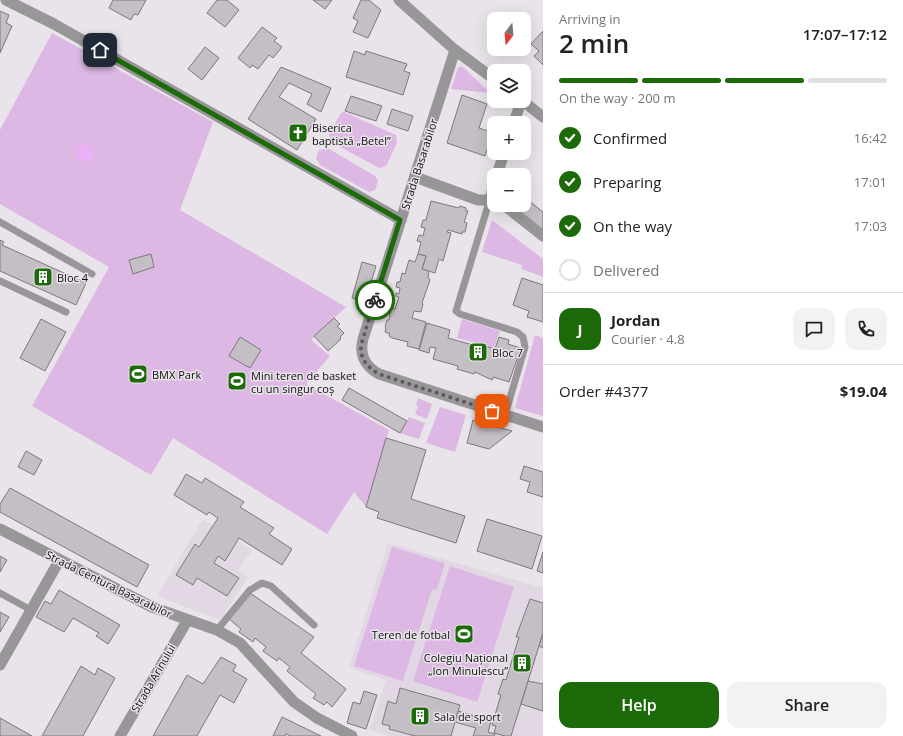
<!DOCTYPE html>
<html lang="en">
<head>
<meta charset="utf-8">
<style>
	:root { --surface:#fff; --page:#f2f2f2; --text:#222; --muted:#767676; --line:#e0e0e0; --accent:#1d6a0a }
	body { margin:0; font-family:"Open Sans",sans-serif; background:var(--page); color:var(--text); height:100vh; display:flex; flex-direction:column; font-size:15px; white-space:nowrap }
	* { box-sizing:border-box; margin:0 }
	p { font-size:13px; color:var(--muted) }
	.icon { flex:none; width:22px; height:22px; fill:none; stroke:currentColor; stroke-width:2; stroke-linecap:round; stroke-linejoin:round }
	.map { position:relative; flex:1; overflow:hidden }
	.drawer { display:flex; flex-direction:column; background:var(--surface); width:360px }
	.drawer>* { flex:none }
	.needle { width:26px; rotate:196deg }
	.fabs { position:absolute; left:487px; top:12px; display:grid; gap:8px }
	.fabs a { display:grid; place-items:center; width:44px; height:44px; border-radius:8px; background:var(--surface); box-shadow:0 4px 16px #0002; font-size:20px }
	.pin { position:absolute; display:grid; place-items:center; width:34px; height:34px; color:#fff; margin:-17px; border-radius:8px; box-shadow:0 2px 6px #0006 }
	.courier { position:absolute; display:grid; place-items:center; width:40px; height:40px; margin:-20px; border:3px solid #1d6a0a; border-radius:50%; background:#fff; color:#222; box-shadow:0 1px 5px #0007 }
	.headline em { font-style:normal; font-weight:600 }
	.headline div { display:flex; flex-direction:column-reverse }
	.headline { display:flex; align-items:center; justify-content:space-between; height:68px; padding:0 16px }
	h1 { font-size:26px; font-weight:600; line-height:30px }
	.bar { display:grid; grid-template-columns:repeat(4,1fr); gap:6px 4px; align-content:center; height:48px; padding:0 16px }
	.bar i { height:5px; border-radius:3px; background:var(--line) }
	.bar .current { background:var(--accent) }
	.bar p { grid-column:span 4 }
	.line { display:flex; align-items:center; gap:10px; padding:0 16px; border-top:1px solid var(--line) }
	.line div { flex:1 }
	.round { display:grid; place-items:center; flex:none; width:42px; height:42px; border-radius:12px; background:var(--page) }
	ol { padding:0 16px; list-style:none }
	li { display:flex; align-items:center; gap:12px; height:44px }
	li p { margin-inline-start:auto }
	li .icon { padding:4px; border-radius:50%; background:var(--accent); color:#fff; stroke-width:4 }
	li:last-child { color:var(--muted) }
	li i { width:22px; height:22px; border:2px solid var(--line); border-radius:50% }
	.primary-button { display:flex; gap:8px; margin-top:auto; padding:8px 16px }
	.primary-button a { flex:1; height:46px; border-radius:12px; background:var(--accent); color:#fff; font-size:16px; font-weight:600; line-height:46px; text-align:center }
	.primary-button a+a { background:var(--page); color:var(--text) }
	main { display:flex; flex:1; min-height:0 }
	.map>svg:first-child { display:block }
	.built { fill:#e1d8e3 }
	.green { fill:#ddb8e4 }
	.water { fill:#ebb1f6 }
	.building { fill:#c3bfc4; stroke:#7c787d }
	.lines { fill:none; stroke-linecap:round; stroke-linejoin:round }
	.service { stroke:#989698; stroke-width:7 }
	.minor { stroke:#989698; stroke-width:11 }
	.done { stroke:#5b595c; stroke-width:4; stroke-dasharray:0 7.2 }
	.route { stroke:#1d6a0a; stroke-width:5 }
	.labels { text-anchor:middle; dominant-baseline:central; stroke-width:3; stroke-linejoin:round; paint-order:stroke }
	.poi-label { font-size:11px; fill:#0f0e10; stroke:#e8e4e9; text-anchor:start }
	.street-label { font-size:11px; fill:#0f0e10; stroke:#e8e4e9 }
</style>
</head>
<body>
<main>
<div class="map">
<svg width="543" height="736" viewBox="0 0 543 736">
	<rect width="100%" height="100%" fill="#e8e4e9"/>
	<g class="built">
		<polygon points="203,519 252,550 238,570 248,577 220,620 157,596"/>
		<polygon points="388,543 543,588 543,736 390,736 369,730 386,680 349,668"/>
	</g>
	<g class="green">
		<polygon points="52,33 213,122 180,210 346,307 311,340 330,356 306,384 389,430 366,507 354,492 327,534 173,438 151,475 32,406 109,267 0,204 0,130"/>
		<polygon points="461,66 464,68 490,93 451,89 458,68"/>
		<polygon points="344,112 396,135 397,143 386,166 379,168 331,142 329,134 341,113"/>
		<polygon points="324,149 329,149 375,176 378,181 375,190 369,192 320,165 316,158 319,150"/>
		<polygon points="492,220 543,259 543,277 522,269 522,265 482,252"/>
		<polygon points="462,319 500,331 494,348 457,338"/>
		<polygon points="535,335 543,338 543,416 515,408"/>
		<polygon points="418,398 432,404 427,419 415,414 418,406 416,405"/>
		<polygon points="440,407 466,415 455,452 426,443"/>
		<polygon points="409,417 425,423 419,439 400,433"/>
		<polygon points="392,547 445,563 437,590 432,589 403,681 354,666"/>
		<polygon points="450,566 514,587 477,702 413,681"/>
	</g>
	<circle class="water" cx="85" cy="153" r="9"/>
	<g class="building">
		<polygon points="113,0 146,0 138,15 134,14 131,20 109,8"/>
		<polygon points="217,0 227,0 239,10 225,27 207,13"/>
		<polygon points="313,0 332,0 325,9"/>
		<polygon points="361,0 369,0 381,10 368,38 353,32 358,21 353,18"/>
		<polygon points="0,11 9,15 6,23 12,26 0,53"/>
		<polygon points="262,27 277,38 274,41 282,47 273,58 269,55 258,69 252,65 250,68 238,58"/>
		<polygon points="543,31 543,65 534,56 539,51 531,44"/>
		<polygon points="205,47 219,58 202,80 188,69"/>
		<polygon points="354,51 365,55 366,51 407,64 404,71 410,73 403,95 346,77"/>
		<polygon points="281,67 331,88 321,112 307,104 312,94 289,83 279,97 316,119 297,150 248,119"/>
		<polygon points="462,95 487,104 479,128 493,133 485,156 447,143"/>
		<polygon points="351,96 382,106 376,121 345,111"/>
		<polygon points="392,109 413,116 408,131 387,124"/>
		<polygon points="524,197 543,212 543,231 509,205 524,205"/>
		<polygon points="431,201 459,208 460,206 466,208 466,211 468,211 464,222 467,223 465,232 462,232 462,234 448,230 447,232 451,233 443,261 439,259 435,273 422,269 426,256 418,254 421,242 417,241 419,235 423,236 425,228 421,227 423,220 426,220"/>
		<polygon points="0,240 4,242 2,245 86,283 76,305 0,271"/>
		<polygon points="151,254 154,267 133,274 129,260"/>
		<polygon points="418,254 426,256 422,269 429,271 428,277 430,280 422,303 423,304 421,312 414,311 412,318 426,322 419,349 407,346 408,342 392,338 389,336 390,334 385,332 386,328 385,327 387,320 389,320 391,308 395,309 399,297 396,296 396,293 399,294 400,288 396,287 397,282 400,282 402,273 405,274 409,260 415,262"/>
		<polygon points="362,262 376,266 365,302 352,298"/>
		<polygon points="522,278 543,285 543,322 527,317 529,311 513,305"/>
		<polygon points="334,318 340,324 337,326 344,333 340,337 341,339 328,351 314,336"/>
		<polygon points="41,319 66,332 45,371 20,358"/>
		<polygon points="427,323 450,330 448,338 480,347 481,345 495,349 499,337 509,340 508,344 521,348 509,382 493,377 492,380 475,372 474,374 457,369 458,366 433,359 436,348 430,347 429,353 419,350"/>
		<polygon points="240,337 261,350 250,368 229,356"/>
		<polygon points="349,388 407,421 400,433 342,400"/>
		<polygon points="473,420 478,422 512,431 489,449 467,443"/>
		<polygon points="386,438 426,450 411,499 465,516 456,543 377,518 379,512 366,507"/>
		<polygon points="26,451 42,460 34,475 18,467"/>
		<polygon points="524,466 543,472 543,497 527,492 530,482 520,479"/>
		<polygon points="186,474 202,483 205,478 244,502 240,507 274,528 269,534 292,549 282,565 239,538 225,561 218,556 214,563 239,578 227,596 197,578 193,585 176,575 195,544 199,547 218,518 209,512 207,515 174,495"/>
		<polygon points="10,488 149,565 137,587 0,512 0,504"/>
		<polygon points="487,519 542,536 532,569 477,551"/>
		<polygon points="543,552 543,573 537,571"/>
		<polygon points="0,556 7,560 0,572"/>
		<polygon points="59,590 120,625 108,644 96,636 99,633 73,618 64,632 36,617 45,601 51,604"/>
		<polygon points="250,593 314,637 301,653 346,689 332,707 327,702 324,705 313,698 316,694 287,671 290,667 279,658 277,661 263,651 266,647 255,638 253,642 239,632 241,629 229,619"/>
		<polygon points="530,599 543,603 543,633 511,736 505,736 494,733 496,726 492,725 501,695 498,694 503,679 506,680 519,637 516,637"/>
		<polygon points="0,612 9,617 0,632"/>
		<polygon points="543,633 543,648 539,646"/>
		<polygon points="221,657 236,665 233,671 247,679 234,703 220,695 197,736 153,736 187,675 203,684"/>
		<polygon points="81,666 95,675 98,668 115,678 83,736 42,736"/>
		<polygon points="528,681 543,684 543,711 521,704"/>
		<polygon points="400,688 460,705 451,736 415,736 389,729 390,726 382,724 388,701 396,704"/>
		<polygon points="364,691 377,695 366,729 347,723 353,702 360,704"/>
		<polygon points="458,711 491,721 488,732 495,734 494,736 473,736 476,728 455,722"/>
		<polygon points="282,717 321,736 290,736 286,734 285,736 273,736"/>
		<polygon points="0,718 32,736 0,736"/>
	</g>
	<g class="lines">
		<g class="service">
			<polyline points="490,199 456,311 460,314 517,332 523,337 525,347 505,415"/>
			<polyline points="0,222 92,274"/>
			<polyline points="0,281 66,312"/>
			<polyline points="0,593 31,610"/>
			<polyline points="217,630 250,590 262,583 271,586 314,625"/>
		</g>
		<g class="minor">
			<polyline points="6,0 54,24 401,220"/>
			<polyline points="399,0 455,50 494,79"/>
			<path d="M455,50l-92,289c-4,16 2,27 16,35l164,53"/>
			<polyline points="523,101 543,117"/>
			<polyline points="514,123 521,101"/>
			<polyline points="497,175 504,153"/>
			<polyline points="415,177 478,200 494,200"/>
			<polyline points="490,199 494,185"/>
			<polyline points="504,205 543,236"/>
			<polyline points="0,529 152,607 217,630 240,643 294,702 317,718 352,736"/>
			<polyline points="0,665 59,561"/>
			<polyline points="120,736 187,621"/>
		</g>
	</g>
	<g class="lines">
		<path class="done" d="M375,300l-14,45c-1,14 6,22 18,29l113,37"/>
		<polyline class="route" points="100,50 400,220 375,300"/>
	</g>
	<defs>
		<g id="church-square" transform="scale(1)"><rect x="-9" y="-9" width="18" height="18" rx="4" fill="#1d6a0a" stroke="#e8e4e9"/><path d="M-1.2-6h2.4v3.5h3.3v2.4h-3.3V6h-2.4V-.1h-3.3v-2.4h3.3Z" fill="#fff"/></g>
		<g id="building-square" transform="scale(1)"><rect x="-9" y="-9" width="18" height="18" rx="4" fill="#1d6a0a" stroke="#e8e4e9"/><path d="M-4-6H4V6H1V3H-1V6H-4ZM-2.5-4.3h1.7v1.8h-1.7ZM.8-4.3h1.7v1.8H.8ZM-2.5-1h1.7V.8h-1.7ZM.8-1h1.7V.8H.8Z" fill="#fff"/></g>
		<g id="stadium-square" transform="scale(1)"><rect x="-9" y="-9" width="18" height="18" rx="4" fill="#1d6a0a" stroke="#e8e4e9"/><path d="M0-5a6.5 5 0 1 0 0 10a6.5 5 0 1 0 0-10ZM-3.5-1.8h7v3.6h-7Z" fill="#fff"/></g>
	</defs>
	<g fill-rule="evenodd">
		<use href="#church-square" x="298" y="133"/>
		<use href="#building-square" x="43" y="277"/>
		<use href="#building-square" x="478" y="352"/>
		<use href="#stadium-square" x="138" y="374"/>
		<use href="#stadium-square" x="237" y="381"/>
		<use href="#stadium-square" x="464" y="634"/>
		<use href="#building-square" x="522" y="663"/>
		<use href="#building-square" x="420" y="716"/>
	</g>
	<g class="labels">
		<g class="poi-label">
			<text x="312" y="127">Biserica<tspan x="312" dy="13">baptistă „Betel”</tspan></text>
			<text x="57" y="277">Bloc 4</text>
			<text x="492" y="352">Bloc 7</text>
			<text x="152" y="374">BMX Park</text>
			<text x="251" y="375">Mini teren de basket<tspan x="251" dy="13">cu un singur coș</tspan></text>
			<text x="450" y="634" text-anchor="end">Teren de fotbal</text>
			<text x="508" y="657" text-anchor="end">Colegiu Național<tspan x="508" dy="13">„Ion Minulescu”</tspan></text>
			<text x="434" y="716">Sala de sport</text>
		</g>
		<g class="street-label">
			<text transform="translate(419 164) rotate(-72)">Strada Basarabilor</text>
			<text transform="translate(109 584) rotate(26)">Strada Centura Basarabilor</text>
			<text transform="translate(153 678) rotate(-60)">Strada Arinului</text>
		</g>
	</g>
</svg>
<div class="fabs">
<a><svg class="needle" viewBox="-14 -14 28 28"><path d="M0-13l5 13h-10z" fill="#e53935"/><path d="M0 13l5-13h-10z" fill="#767676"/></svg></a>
<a><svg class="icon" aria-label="layers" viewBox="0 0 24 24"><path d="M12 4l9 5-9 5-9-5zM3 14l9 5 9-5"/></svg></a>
<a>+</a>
<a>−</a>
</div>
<div class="pin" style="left:492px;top:411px;background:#ea580c"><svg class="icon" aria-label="bag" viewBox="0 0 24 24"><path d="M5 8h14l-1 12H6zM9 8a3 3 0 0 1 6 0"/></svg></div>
<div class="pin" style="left:100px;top:50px;background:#1f2937"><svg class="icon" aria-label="home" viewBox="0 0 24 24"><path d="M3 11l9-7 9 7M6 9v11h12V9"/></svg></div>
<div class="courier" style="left:375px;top:300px"><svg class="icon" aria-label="bike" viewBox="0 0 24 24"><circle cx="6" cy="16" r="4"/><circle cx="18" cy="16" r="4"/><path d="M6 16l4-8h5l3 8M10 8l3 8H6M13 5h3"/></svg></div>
</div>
<section class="drawer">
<div class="headline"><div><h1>2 min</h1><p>Arriving in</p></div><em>17:07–17:12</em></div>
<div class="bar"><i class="current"></i><i class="current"></i><i class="current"></i><i></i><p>On the way · 200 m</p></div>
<ol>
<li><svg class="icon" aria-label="check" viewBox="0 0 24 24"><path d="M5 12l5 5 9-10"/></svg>Confirmed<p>16:42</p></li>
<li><svg class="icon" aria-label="check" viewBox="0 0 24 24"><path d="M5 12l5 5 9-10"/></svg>Preparing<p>17:01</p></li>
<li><svg class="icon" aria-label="check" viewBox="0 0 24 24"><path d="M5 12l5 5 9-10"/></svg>On the way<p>17:03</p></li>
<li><i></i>Delivered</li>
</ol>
<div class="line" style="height:72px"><b class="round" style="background:var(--accent);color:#fff">J</b><div><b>Jordan</b><p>Courier · 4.8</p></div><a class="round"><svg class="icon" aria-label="chat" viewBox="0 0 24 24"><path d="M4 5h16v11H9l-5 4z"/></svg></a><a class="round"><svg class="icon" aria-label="phone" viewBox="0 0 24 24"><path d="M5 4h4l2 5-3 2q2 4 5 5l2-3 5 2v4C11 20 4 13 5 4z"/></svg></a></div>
<div class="line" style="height:52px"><div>Order #4377</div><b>$19.04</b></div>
<div class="primary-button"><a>Help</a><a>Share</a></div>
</section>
</main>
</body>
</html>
